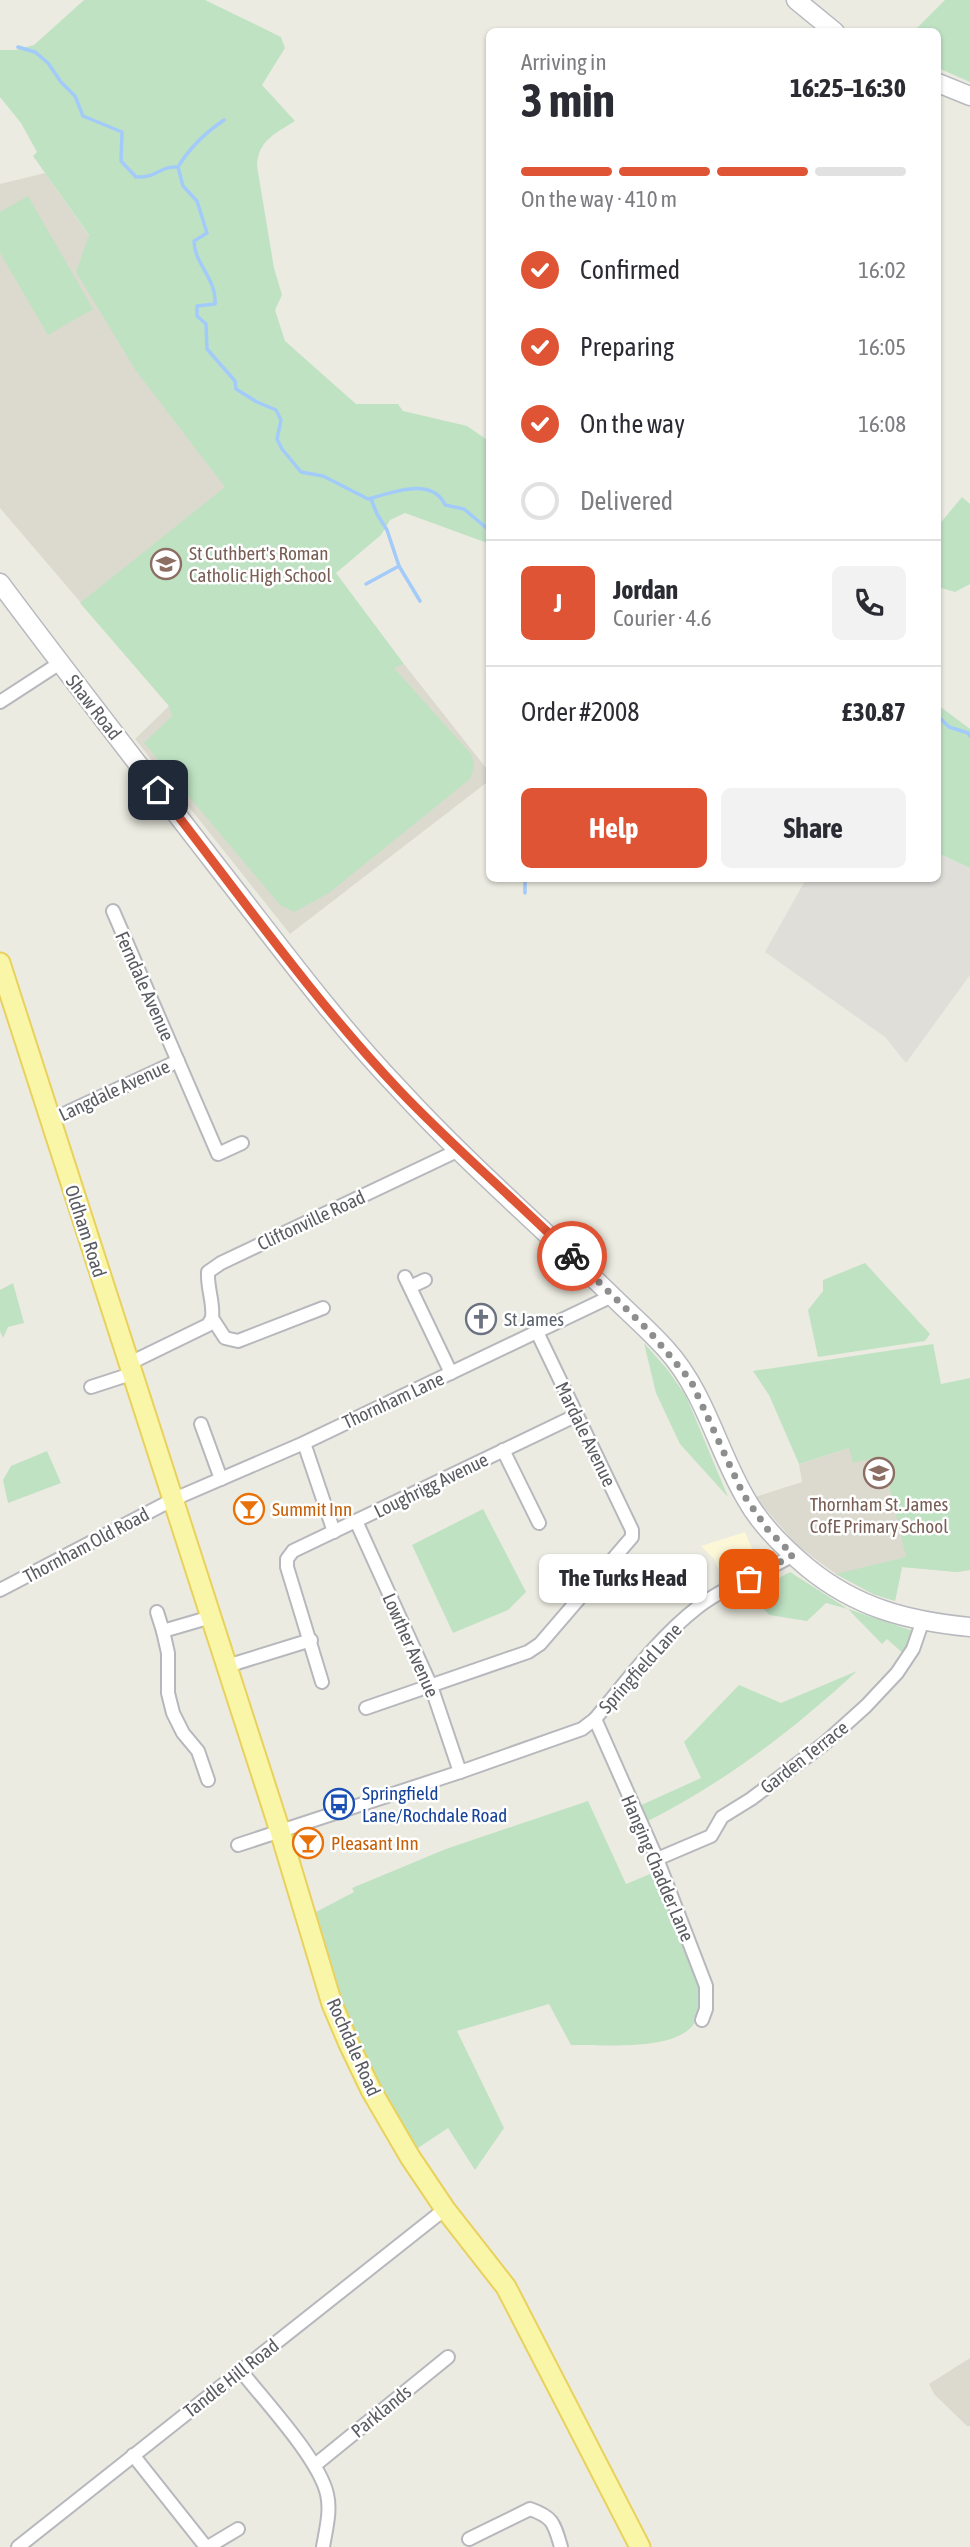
<!DOCTYPE html>
<html lang="en">
<head>
<meta charset="utf-8">
<style>
	:root { --surface:#fff; --page:#f2f2f3; --text:#2b2b33; --muted:#7c7c81; --line:#e1e1e2; --accent:#df5434 }
	body { margin:0; font-family:"Asap Condensed",sans-serif; background:var(--page); color:var(--text); height:100vh; display:flex; flex-direction:column; font-size:26px; white-space:nowrap }
	* { box-sizing:border-box; margin:0 }
	p { font-size:23px; color:var(--muted) }
	.icon { flex:none; width:38px; height:38px; fill:none; stroke:currentColor; stroke-width:2; stroke-linecap:round; stroke-linejoin:round }
	.map { position:relative; flex:1; overflow:hidden }
	.details { position:absolute; left:486px; top:28px; width:455px; height:854px; display:flex; flex-direction:column; background:var(--surface); border-radius:10px; box-shadow:0 2px 5px #0004 }
	.details>* { flex:none }
	.pin { position:absolute; display:grid; place-items:center; width:60px; height:60px; color:#fff; margin:-30px; border-radius:14px; box-shadow:0 4px 10px #0006 }
	.courier { position:absolute; display:grid; place-items:center; width:70px; height:70px; margin:-35px; border:5px solid #df5434; border-radius:50%; background:#fff; color:#222; box-shadow:0 2px 9px #0007 }
	.bubble { position:absolute; height:49px; border-radius:10px; background:var(--surface); box-shadow:0 2px 5px #0004; font-size:23px; font-weight:700; line-height:49px; text-align:center }
	.head em { font-style:normal; font-weight:700 }
	.head div { display:flex; flex-direction:column-reverse }
	.head { display:flex; align-items:center; justify-content:space-between; height:119px; padding:0 35px }
	h1 { font-size:46px; font-weight:700; line-height:52px }
	.bar { display:grid; grid-template-columns:repeat(4,1fr); gap:10px 7px; align-content:center; height:84px; padding:0 35px }
	.bar i { height:9px; border-radius:5px; background:var(--line) }
	.bar .current { background:var(--accent) }
	.bar p { grid-column:span 4 }
	.line { display:flex; align-items:center; gap:18px; padding:0 35px; border-top:2px solid var(--line) }
	.line div { flex:1 }
	.round { display:grid; place-items:center; flex:none; width:74px; height:74px; border-radius:10px; background:var(--page) }
	ol { padding:0 35px; list-style:none }
	li { display:flex; align-items:center; gap:21px; height:77px }
	li p { margin-inline-start:auto }
	li .icon { padding:7px; border-radius:50%; background:var(--accent); color:#fff; stroke-width:4 }
	li:last-child { color:var(--muted) }
	li i { width:38px; height:38px; border:4px solid var(--line); border-radius:50% }
	.action { display:flex; gap:14px; margin-top:auto; padding:14px 35px }
	.action a { flex:1; height:80px; border-radius:10px; background:var(--accent); color:#fff; font-size:28px; font-weight:700; line-height:80px; text-align:center }
	.action a+a { background:var(--page); color:var(--text) }
	.map>svg:first-child { display:block }
	.commercial { fill:#fbf7d7 }
	.industrial { fill:#dfded9 }
	.education { fill:#dcdacf }
	.green { fill:#bfe2c3 }
	.lines { fill:none; stroke-linecap:round; stroke-linejoin:round }
	.stream { stroke:#a3cbfa; stroke-width:3.5 }
	.street-casing { stroke:#b7b8bd; stroke-width:16 }
	.secondary-casing { stroke:#b7b9bf; stroke-width:21 }
	.primary-casing { stroke:#e9d15d; stroke-width:23 }
	.street { stroke:#fff; stroke-width:12 }
	.secondary { stroke:#fff; stroke-width:18 }
	.primary { stroke:#faf6a8; stroke-width:19 }
	.done { stroke:#8d8e8e; stroke-width:7; stroke-dasharray:0 12.6 }
	.route { stroke:#df5434; stroke-width:9 }
	.labels { text-anchor:middle; dominant-baseline:central; stroke-width:5; stroke-linejoin:round; paint-order:stroke }
	.education-label { font-size:19px; fill:#785e54; stroke:#fff; text-anchor:start }
	.street-label { font-size:19px; fill:#5a5c61; stroke:#fff }
	.worship-label { font-size:19px; fill:#5b616d; stroke:#fff; text-anchor:start }
	.food-label { font-size:19px; fill:#c56008; stroke:#fff; text-anchor:start }
	.transit-label { font-size:19px; fill:#164399; stroke:#fff; text-anchor:start }
</style>
</head>
<body>
<div class="map">
<svg width="970" height="2547" viewBox="0 0 970 2547">
	<rect width="100%" height="100%" fill="#ecebe1"/>
	<polygon class="commercial" points="745,1532 758,1563 755,1568 723,1580 714,1559 701,1546"/>
	<polygon class="industrial" points="938,853 970,868 970,975 906,1063 885,1037 765,952 806,879 887,878 901,882 908,879 938,878"/>
	<g class="education">
		<polygon points="45,173 393,667 404,664 490,773 490,780 290,934 135,739 169,706 0,508 0,184"/>
		<polygon points="933,1344 970,1570 957,1572 902,1567 895,1601 873,1594 836,1574 818,1561 796,1544 755,1497 802,1482 799,1464 849,1448"/>
		<polygon points="970,2358 970,2426 967,2426 934,2394 929,2384"/>
	</g>
	<g class="green">
		<path d="M84,0h121l76,37 4,11 -23,37 33,36c-20,13 -37,19 -38,45l17,102 8,27 -7,15 10,31 71,63h42l5,7 64,15 23,16v102l-85,-31 -15,7 -9,15 -45,38 68,91 -10,4 78,87 2,11 -4,13 -141,114 -35,19 -14,-7 -136,-162 28,-27 -3,-10 -89,-103 145,-116 -89,-116 -60,-99 13,-37 -56,-79 4,-4 -16,-29 -21,-26v-47h15l19,-5z"/>
		<polygon points="945,0 970,0 970,82 938,68 938,32 914,31"/>
		<polygon points="28,196 93,309 48,335 0,253 0,212"/>
		<polygon points="962,497 970,504 970,584 955,592 938,587 938,526"/>
		<polygon points="938,705 970,729 970,868 938,853"/>
		<polygon points="865,1263 930,1334 925,1341 818,1357 808,1310 823,1291 823,1280"/>
		<polygon points="13,1283 24,1323 8,1327 3,1338 0,1331 0,1290"/>
		<polygon points="644,1343 667,1369 686,1396 728,1497 680,1444 656,1393"/>
		<polygon points="933,1344 941,1384 970,1378 970,1570 957,1572 902,1567 895,1601 873,1594 836,1574 906,1557 882,1456 853,1463 849,1448 799,1464 769,1395 753,1371"/>
		<polygon points="47,1451 61,1483 8,1503 3,1480 11,1466"/>
		<polygon points="483,1509 526,1592 508,1610 453,1633 412,1545"/>
		<polygon points="790,1572 848,1609 913,1631 913,1639 906,1656 887,1639 882,1644 848,1609 826,1603 807,1621 769,1615 747,1589 761,1588"/>
		<path d="M857,1671c-65,60 -133,112 -213,152l-7,-16 64,-29 -17,-36 55,-57 42,18z"/>
		<path d="M588,1801l38,83 29,-12 44,109c1,13 2,26 -3,39 -15,33 -94,24 -125,25l-22,-41 -92,27 47,97 -29,42 -27,-42 -33,22 -49,-86 -19,-47 -31,-105 38,-20 -2,-4 94,-39z"/>
	</g>
	<g class="lines">
		<g class="stream">
			<path d="M18,47l17,5 13,11 13,19 14,14 8,20 39,16 -1,29 15,16c22,1 23,-11 42,-10l5,19 14,15 10,32 -13,8c0,23 23,38 21,63l-18,2v10l9,8 1,25 28,32 1,8 21,13 19,8 5,10 -4,19 5,10 19,23 22,4 45,23c24,-6 64,-23 77,6l19,4 26,22"/>
			<path d="M178,167c12,-20 27,-34 46,-47"/>
			<polyline points="371,499 377,514 387,530 399,566 420,601"/>
			<polyline points="366,584 399,566"/>
			<polyline points="938,716 949,727 968,733 970,736"/>
			<polyline points="525,893 525,878"/>
		</g>
		<g class="street-casing">
			<g id="street">
				<polyline points="0,702 60,663"/>
				<polyline points="113,911 218,1154 242,1143"/>
				<polyline points="51,1120 178,1061"/>
				<polyline points="405,1277 451,1373"/>
				<polyline points="410,1287 425,1280"/>
				<path d="M212,1318c2,-15 -5,-30 -4,-46l13,-9 238,-113"/>
				<polyline points="128,1364 208,1325 212,1318 225,1338 238,1341 323,1308"/>
				<polyline points="91,1387 131,1374"/>
				<polyline points="201,1424 221,1479"/>
				<polyline points="304,1443 334,1532"/>
				<polyline points="503,1450 539,1523"/>
				<polyline points="356,1521 431,1686 460,1772"/>
				<polyline points="0,1590 172,1500 304,1443 612,1296"/>
				<polyline points="157,1612 163,1631"/>
				<polyline points="227,1666 311,1640"/>
				<polyline points="322,1682 287,1567 287,1559 293,1551 577,1415"/>
				<polyline points="366,1708 528,1652 540,1644 632,1537 632,1530 537,1332"/>
				<polyline points="595,1719 657,1859 706,1986 706,2009 702,2020"/>
				<polyline points="208,1780 198,1751 183,1733 173,1713 168,1693 168,1653 163,1631 211,1617"/>
				<path d="M238,1845l222,-73 122,-43 13,-10c32,-38 63,-81 103,-112 29,-22 64,-33 95,-52"/>
				<polyline points="657,1859 711,1836 722,1817 751,1799 825,1743 866,1706 897,1673 913,1649 922,1623"/>
				<path d="M241,2371c23,29 78,88 86,123 4,17 -1,35 -4,53"/>
				<polyline points="133,2455 206,2547"/>
				<polyline points="315,2465 448,2357"/>
				<path d="M469,2539l61,-30c23,8 24,14 31,38"/>
				<polyline points="18,2547 445,2209"/>
				<polyline points="208,2547 238,2529"/>
			</g>
		</g>
		<g class="secondary-casing">
			<g id="secondary">
				<polyline points="796,0 835,32"/>
				<polyline points="938,83 970,96"/>
				<path d="M0,583c73,98 148,194 223,291 57,73 112,148 176,215 66,72 140,136 210,204 19,19 39,36 57,56 39,43 51,100 79,148 15,28 39,51 63,71 49,40 100,53 162,59"/>
			</g>
		</g>
		<g class="primary-casing">
			<polyline id="primary" points="0,963 280,1831 332,2004 349,2044 371,2090 410,2157 445,2209 506,2287 640,2547"/>
		</g>
		<use href="#street" class="street"/>
		<use href="#secondary" class="secondary"/>
		<use href="#primary" class="primary"/>
	</g>
	<g class="lines">
		<polyline class="done" points="572,1256 649,1331 691,1381 743,1494 768,1530 793,1555 749,1579"/>
		<path class="route" d="M158,790c79,101 153,207 241,300 55,58 116,109 173,166"/>
	</g>
	<defs>
		<g id="school-ring" transform="scale(1.575)"><circle r="9.5" fill="#fff" stroke="#8d6e63" stroke-width="1.5"/><path d="M0-5L7-2L0 1L-7-2ZM-4 1L0 2.5L4 1V4Q0 6-4 4Z" fill="#8d6e63"/></g>
		<g id="church-ring" transform="scale(1.575)"><circle r="9.5" fill="#fff" stroke="#6b7280" stroke-width="1.5"/><path d="M-1.2-6h2.4v3.5h3.3v2.4h-3.3V6h-2.4V-.1h-3.3v-2.4h3.3Z" fill="#6b7280"/></g>
		<g id="bar-ring" transform="scale(1.575)"><circle r="9.5" fill="#fff" stroke="#e8710a" stroke-width="1.5"/><path d="M-6-5H6L.8 .8V4.5H3.5V6h-7V4.5H-.8V.8Z" fill="#e8710a"/></g>
		<g id="bus-ring" transform="scale(1.575)"><circle r="9.5" fill="#fff" stroke="#1a4fb4" stroke-width="1.5"/><path d="M-5-6H5V4H4V6H2V4H-2V6H-4V4H-5ZM-3.5-4V0h7V-4ZM-3.5 1.2v1.5H-2V1.2ZM2 1.2v1.5H3.5V1.2Z" fill="#1a4fb4"/></g>
	</defs>
	<g fill-rule="evenodd">
		<use href="#school-ring" x="166" y="564"/>
		<use href="#church-ring" x="481" y="1319"/>
		<use href="#school-ring" x="879" y="1473"/>
		<use href="#bar-ring" x="249" y="1509"/>
		<use href="#bus-ring" x="339" y="1804"/>
		<use href="#bar-ring" x="308" y="1843"/>
	</g>
	<g class="labels">
		<g class="education-label">
			<text x="189" y="553">St Cuthbert's Roman<tspan x="189" dy="22">Catholic High School</tspan></text>
			<text x="879" y="1504" text-anchor="middle">Thornham St. James<tspan x="879" dy="22">CofE Primary School</tspan></text>
		</g>
		<g class="street-label">
			<text transform="translate(94 707) rotate(52)">Shaw Road</text>
			<text transform="translate(145 986) rotate(66)">Ferndale Avenue</text>
			<text transform="translate(114 1090) rotate(-25)">Langdale Avenue</text>
			<text transform="translate(311 1220) rotate(-25)">Cliftonville Road</text>
			<text transform="translate(86 1231) rotate(72)">Oldham Road</text>
			<text transform="translate(393 1400) rotate(-25)">Thornham Lane</text>
			<text transform="translate(586 1434) rotate(64)">Mardale Avenue</text>
			<text transform="translate(431 1485) rotate(-26)">Loughrigg Avenue</text>
			<text transform="translate(86 1545) rotate(-28)">Thornham Old Road</text>
			<text transform="translate(411 1645) rotate(66)">Lowther Avenue</text>
			<text transform="translate(640 1668) rotate(-48)">Springfield Lane</text>
			<text transform="translate(804 1757) rotate(-38)">Garden Terrace</text>
			<text transform="translate(658 1868) rotate(67)">Hanging Chadder Lane</text>
			<text transform="translate(354 2047) rotate(66)">Rochdale Road</text>
			<text transform="translate(231 2378) rotate(-38)">Tandle Hill Road</text>
			<text transform="translate(381 2411) rotate(-39)">Parklands</text>
		</g>
		<g class="worship-label">
			<text x="504" y="1319">St James</text>
		</g>
		<g class="food-label">
			<text x="272" y="1509">Summit Inn</text>
			<text x="331" y="1843">Pleasant Inn</text>
		</g>
		<g class="transit-label">
			<text x="362" y="1793">Springfield<tspan x="362" dy="22">Lane/Rochdale Road</tspan></text>
		</g>
	</g>
</svg>
<div class="pin" style="left:749px;top:1579px;background:#ea580c"><svg class="icon" aria-label="bag" viewBox="0 0 24 24"><path d="M5 8h14l-1 12H6zM9 8a3 3 0 0 1 6 0"/></svg></div>
<div class="pin" style="left:158px;top:790px;background:#1f2937"><svg class="icon" aria-label="home" viewBox="0 0 24 24"><path d="M3 11l9-7 9 7M6 9v11h12V9"/></svg></div>
<div class="courier" style="left:572px;top:1256px"><svg class="icon" aria-label="bike" viewBox="0 0 24 24"><circle cx="6" cy="16" r="4"/><circle cx="18" cy="16" r="4"/><path d="M6 16l4-8h5l3 8M10 8l3 8H6M13 5h3"/></svg></div>
<div class="bubble" style="left:539px;top:1554px;width:168px">The Turks Head</div>
<section class="details">
<div class="head"><div><h1>3 min</h1><p>Arriving in</p></div><em>16:25–16:30</em></div>
<div class="bar"><i class="current"></i><i class="current"></i><i class="current"></i><i></i><p>On the way · 410 m</p></div>
<ol>
<li><svg class="icon" aria-label="check" viewBox="0 0 24 24"><path d="M5 12l5 5 9-10"/></svg>Confirmed<p>16:02</p></li>
<li><svg class="icon" aria-label="check" viewBox="0 0 24 24"><path d="M5 12l5 5 9-10"/></svg>Preparing<p>16:05</p></li>
<li><svg class="icon" aria-label="check" viewBox="0 0 24 24"><path d="M5 12l5 5 9-10"/></svg>On the way<p>16:08</p></li>
<li><i></i>Delivered</li>
</ol>
<div class="line" style="height:126px"><b class="round" style="background:var(--accent);color:#fff">J</b><div><b>Jordan</b><p>Courier · 4.6</p></div><a class="round"><svg class="icon" aria-label="phone" viewBox="0 0 24 24"><path d="M5 4h4l2 5-3 2q2 4 5 5l2-3 5 2v4C11 20 4 13 5 4z"/></svg></a></div>
<div class="line" style="height:91px"><div>Order #2008</div><b>£30.87</b></div>
<div class="action"><a>Help</a><a>Share</a></div>
</section>
</div>
</body>
</html>
